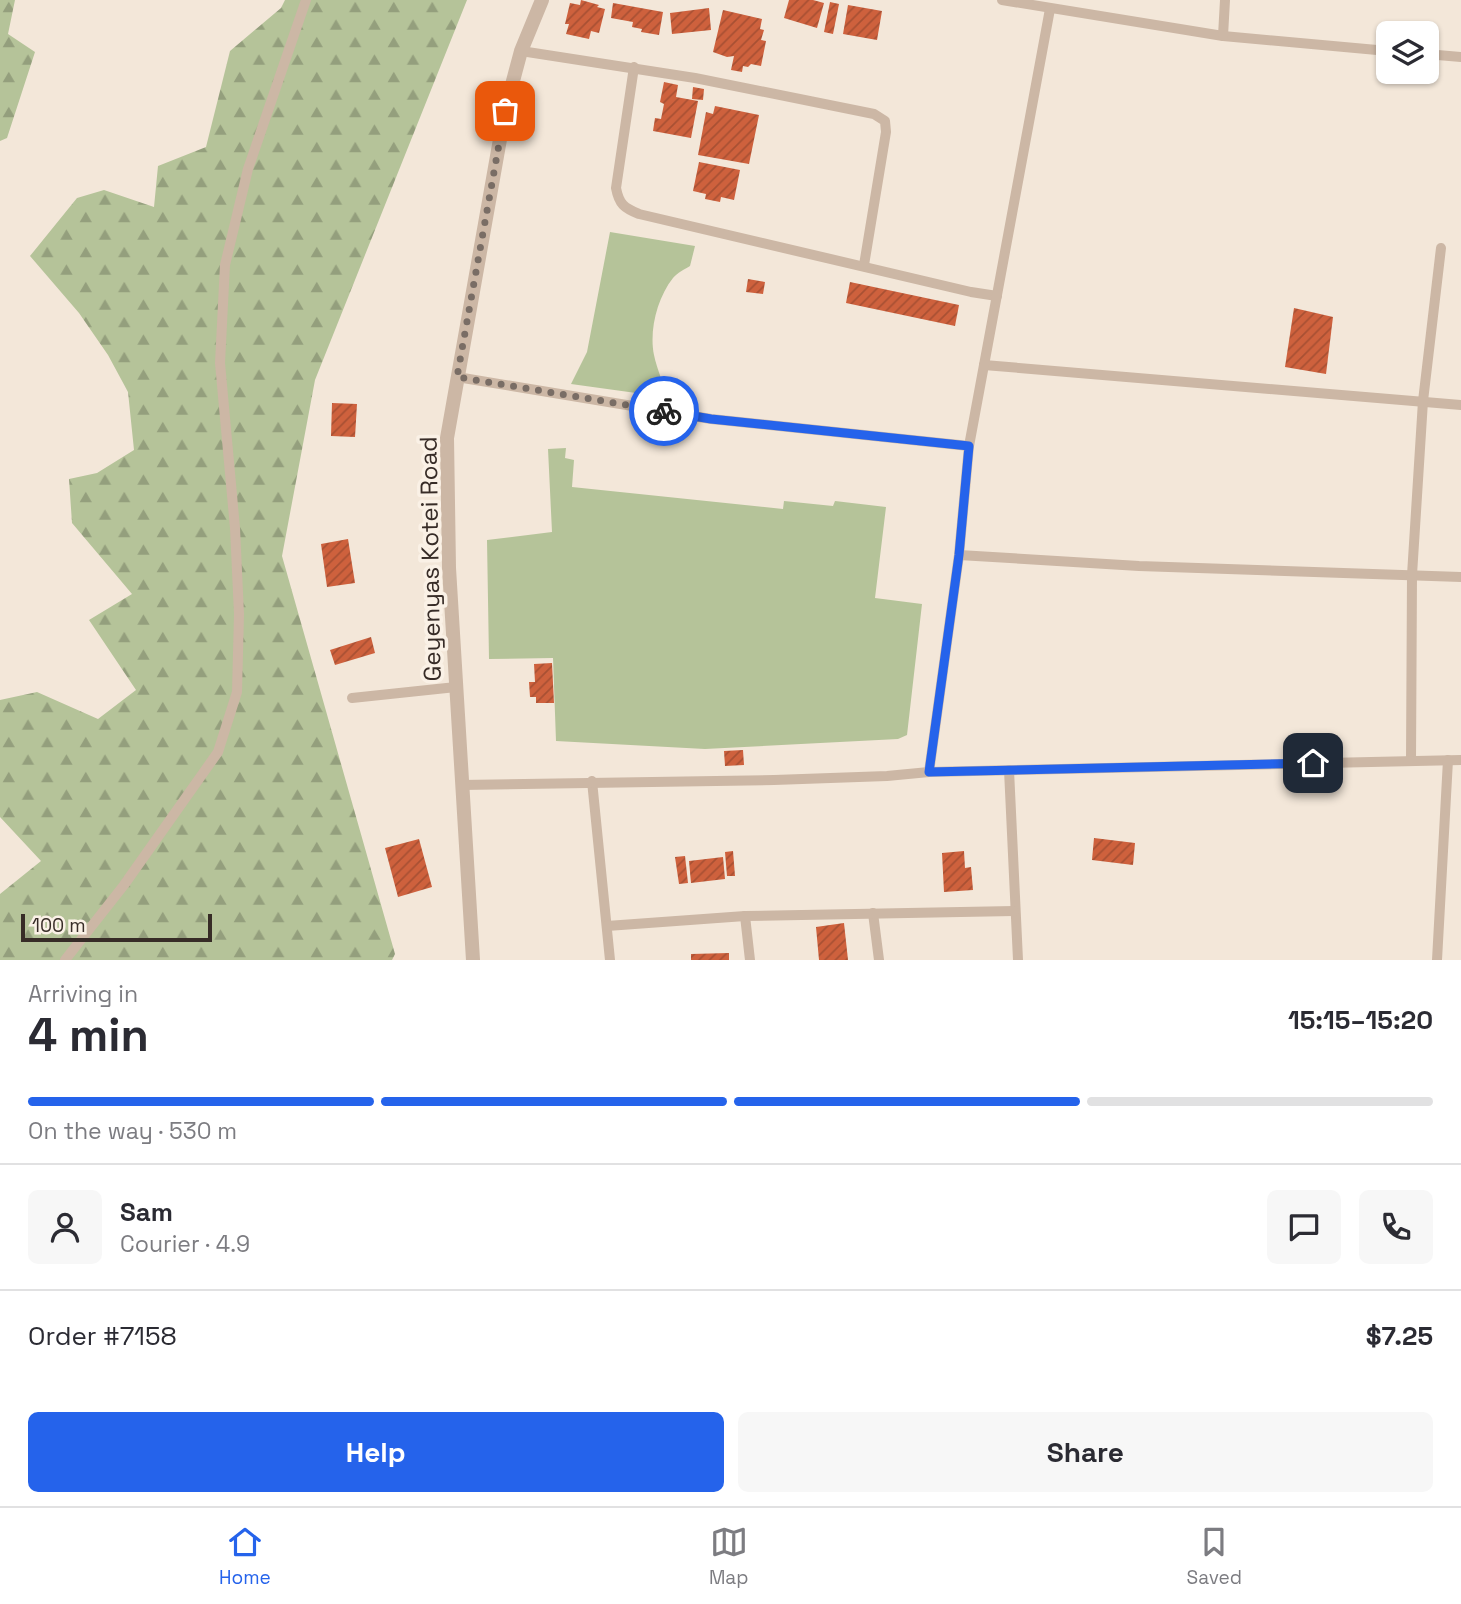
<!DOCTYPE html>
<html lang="en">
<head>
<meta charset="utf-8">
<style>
	:root { --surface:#fff; --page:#f7f7f7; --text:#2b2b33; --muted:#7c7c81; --line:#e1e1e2; --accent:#2563eb }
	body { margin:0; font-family:"Space Grotesk",sans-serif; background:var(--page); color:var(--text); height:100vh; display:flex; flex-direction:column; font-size:26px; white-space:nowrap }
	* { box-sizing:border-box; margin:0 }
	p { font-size:23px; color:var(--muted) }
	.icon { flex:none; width:38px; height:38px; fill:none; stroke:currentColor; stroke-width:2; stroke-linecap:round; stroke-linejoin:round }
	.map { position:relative; height:960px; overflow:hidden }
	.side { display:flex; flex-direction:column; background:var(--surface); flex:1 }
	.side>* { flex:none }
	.tools { position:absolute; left:1376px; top:21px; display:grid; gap:14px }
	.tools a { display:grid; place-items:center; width:63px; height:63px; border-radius:10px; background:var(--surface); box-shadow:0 2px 5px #0004; font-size:35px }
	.scale { position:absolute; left:21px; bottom:18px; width:191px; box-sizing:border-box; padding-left:7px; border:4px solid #372c27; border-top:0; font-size:19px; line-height:24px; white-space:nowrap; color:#372c27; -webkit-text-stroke:5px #faf1e6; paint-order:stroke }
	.pin { position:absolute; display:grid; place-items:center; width:60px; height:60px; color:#fff; margin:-30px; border-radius:14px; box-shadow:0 4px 10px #0006 }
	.courier { position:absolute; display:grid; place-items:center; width:70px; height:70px; margin:-35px; border:5px solid #2563eb; border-radius:50%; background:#fff; color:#222; box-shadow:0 2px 9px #0007 }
	.headline em { font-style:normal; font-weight:800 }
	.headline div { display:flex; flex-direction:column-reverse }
	.headline { display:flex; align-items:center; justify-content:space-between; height:119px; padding:0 28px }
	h1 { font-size:46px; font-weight:800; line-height:52px }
	.bar { display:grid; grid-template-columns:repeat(4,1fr); gap:10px 7px; align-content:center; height:84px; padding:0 28px }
	.bar i { height:9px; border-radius:5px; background:var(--line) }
	.bar .current { background:var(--accent) }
	.bar p { grid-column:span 4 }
	.line { display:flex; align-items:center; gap:18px; padding:0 28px; border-top:2px solid var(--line) }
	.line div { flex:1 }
	.round { display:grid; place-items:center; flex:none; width:74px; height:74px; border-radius:10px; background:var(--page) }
	.cta { display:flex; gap:14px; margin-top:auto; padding:14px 28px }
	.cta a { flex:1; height:80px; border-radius:10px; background:var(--accent); color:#fff; font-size:28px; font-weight:800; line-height:80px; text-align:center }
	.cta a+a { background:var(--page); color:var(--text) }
	.tabs { display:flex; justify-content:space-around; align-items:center; height:98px; border-top:2px solid var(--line); background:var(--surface); font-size:19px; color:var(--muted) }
	.tabs a { display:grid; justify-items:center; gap:4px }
	.tabs .current { color:var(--accent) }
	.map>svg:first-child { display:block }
	.green { fill:#b5c399 }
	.forest { fill:url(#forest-firs) }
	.building { fill:url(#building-hatch) }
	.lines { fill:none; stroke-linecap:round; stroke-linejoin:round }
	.minor { stroke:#ccb7a5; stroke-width:10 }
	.tertiary { stroke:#ccb7a5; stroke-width:14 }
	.done { stroke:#796d65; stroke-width:7; stroke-dasharray:0 12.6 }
	.route { stroke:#2563eb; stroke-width:9 }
	.labels { text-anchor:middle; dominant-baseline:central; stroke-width:7; stroke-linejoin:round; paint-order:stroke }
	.street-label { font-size:24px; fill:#372c27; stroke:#faf1e6 }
</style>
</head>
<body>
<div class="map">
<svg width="1461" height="960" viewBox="0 0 1461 960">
	<defs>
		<pattern id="forest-firs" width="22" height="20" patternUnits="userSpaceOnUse" patternTransform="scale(1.75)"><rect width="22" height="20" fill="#b5c399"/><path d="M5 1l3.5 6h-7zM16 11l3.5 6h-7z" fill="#949f7d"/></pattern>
		<pattern id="building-hatch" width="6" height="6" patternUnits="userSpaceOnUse" patternTransform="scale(1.75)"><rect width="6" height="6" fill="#ce613d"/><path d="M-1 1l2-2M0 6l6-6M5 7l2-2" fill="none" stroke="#a85033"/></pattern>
	</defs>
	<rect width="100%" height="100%" fill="#f3e7d9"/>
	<g class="green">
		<path d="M610,232l85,14 -5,20c-5,3 -13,7 -17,12 -16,20 -24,53 -19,77 3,15 10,27 11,42l-94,-13 16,-32z"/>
		<polygon points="566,448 565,458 574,460 572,487 783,509 784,501 833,506 835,501 886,507 875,598 922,604 907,735 898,739 705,749 556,741 553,658 489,659 487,540 552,532 548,449"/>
	</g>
	<g class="forest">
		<polygon points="0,0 15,0 8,34 35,52 7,138 0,141"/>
		<polygon points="285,0 467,0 315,380 282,556 395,954 392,960 0,960 0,894 41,861 0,817 0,700 37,692 98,719 136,690 89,620 132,594 72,523 69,479 97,473 134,450 128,392 108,355 79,313 30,256 77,198 104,190 154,207 158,166 206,147 230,51 281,8"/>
	</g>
	<g class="building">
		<polygon points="581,0 599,5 597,7 605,9 599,33 591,31 589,39 566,34 569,24 565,24 570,3 580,5"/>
		<polygon points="789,0 813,0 824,3 817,28 784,18"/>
		<polygon points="830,2 839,4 833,34 824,32"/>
		<polygon points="613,3 663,12 659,35 641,32 642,29 632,27 633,22 611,18"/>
		<polygon points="848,5 882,11 877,40 843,34"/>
		<polygon points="709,8 711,30 672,34 670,13"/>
		<polygon points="723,10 762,19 760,29 764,30 761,40 766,41 761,66 751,64 748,67 743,66 742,72 731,70 734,56 727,57 713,52"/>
		<polygon points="664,82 678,85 676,97 698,101 691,138 653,131 655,118 661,119 664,104 660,102"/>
		<polygon points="693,87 704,89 703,100 692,99"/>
		<polygon points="715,106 759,115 749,164 698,155 706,112 713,114"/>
		<polygon points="699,162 740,170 734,200 721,197 720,202 705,199 706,194 693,191"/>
		<polygon points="748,279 765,282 763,294 746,292"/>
		<polygon points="850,282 959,305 955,326 846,303"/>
		<polygon points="1294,308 1333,317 1326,374 1285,367"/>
		<polygon points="332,403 357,404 355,437 331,436"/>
		<polygon points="348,539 355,583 327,587 321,544"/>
		<polygon points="371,637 375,653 335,665 330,650"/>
		<polygon points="552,663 554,703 536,703 536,697 530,697 529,682 535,682 534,664"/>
		<polygon points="743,750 744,765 725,766 724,751"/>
		<polygon points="1094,838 1135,843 1133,865 1092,860"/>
		<polygon points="419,839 432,887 398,897 385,848"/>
		<polygon points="733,851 735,876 727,876 725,852"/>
		<polygon points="964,851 965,868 971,867 973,890 944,892 942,853"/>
		<polygon points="685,856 688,883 679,884 675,857"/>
		<polygon points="723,857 725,879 691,883 689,861"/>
		<polygon points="844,923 848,960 819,960 816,927"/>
		<polygon points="729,953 729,960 691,960 691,954"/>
	</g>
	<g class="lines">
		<g class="minor">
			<polyline points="1002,0 1223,36 1388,51"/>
			<polyline points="1223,36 1225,0"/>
			<polyline points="521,51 695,78 874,114 885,121 886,132 864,265"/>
			<polyline points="1426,54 1461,57"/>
			<path d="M634,67l-18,121c3,16 8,20 23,26l332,78 26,4"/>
			<polyline points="984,365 1461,405"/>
			<polyline points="457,377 711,419 969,446"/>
			<polyline points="959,555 1139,566 1461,577"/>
			<polyline points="352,698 456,687"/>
			<polyline points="1411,760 1412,575 1423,401 1441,248"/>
			<polyline points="1009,770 1018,960"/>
			<polyline points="929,772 959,555 969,446 1050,9"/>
			<polyline points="592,781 610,960"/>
			<polyline points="461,785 774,780 887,776 929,772 1461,760"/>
			<polyline points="873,913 879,960"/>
			<polyline points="745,916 750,960"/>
			<polyline points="607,926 745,916 1014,911"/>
			<polyline points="65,960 124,885 218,752 237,692 239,614 235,528 220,363 225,265 248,169 306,0"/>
			<polyline points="1437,960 1448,760"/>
		</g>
		<polyline class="tertiary" points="473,960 449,568 447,438 505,111 521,51 542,0"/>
	</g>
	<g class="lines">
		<polyline class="done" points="505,111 457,377 664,411"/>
		<polyline class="route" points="664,411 711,419 969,446 959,555 929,772 1313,763"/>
	</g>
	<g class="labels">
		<g class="street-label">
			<text transform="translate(430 559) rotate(-91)">Geyenyas Kotei Road</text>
		</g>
	</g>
</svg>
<div class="tools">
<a><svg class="icon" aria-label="layers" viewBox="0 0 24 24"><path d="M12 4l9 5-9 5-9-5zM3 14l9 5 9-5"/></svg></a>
</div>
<div class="scale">100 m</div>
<div class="pin" style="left:505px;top:111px;background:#ea580c"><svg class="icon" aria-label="bag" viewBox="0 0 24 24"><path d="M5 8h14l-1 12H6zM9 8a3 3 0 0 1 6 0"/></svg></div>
<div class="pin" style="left:1313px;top:763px;background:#1f2937"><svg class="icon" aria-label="home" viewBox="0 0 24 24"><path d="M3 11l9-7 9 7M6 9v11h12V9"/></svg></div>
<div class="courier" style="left:664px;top:411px"><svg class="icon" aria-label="bike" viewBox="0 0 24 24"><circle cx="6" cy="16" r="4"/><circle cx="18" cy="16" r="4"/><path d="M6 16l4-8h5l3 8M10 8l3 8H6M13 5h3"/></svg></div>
</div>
<section class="side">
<div class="headline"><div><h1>4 min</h1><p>Arriving in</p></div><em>15:15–15:20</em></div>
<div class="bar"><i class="current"></i><i class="current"></i><i class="current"></i><i></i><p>On the way · 530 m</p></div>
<div class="line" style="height:126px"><a class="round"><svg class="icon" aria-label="person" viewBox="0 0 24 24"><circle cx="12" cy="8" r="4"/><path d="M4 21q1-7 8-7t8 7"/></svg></a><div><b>Sam</b><p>Courier · 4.9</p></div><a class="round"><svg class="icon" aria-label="chat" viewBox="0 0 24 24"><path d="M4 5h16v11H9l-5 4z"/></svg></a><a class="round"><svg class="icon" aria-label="phone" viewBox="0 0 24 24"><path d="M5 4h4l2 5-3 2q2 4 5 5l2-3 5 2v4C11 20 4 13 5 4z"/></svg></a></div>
<div class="line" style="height:91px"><div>Order #7158</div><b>$7.25</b></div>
<div class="cta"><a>Help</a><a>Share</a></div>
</section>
<nav class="tabs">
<a class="current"><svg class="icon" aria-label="home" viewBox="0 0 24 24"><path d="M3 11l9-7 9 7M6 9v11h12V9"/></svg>Home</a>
<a><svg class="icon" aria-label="map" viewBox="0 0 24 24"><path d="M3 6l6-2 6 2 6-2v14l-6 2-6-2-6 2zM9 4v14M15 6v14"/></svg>Map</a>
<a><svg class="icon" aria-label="saved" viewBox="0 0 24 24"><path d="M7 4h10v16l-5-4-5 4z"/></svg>Saved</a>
</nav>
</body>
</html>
